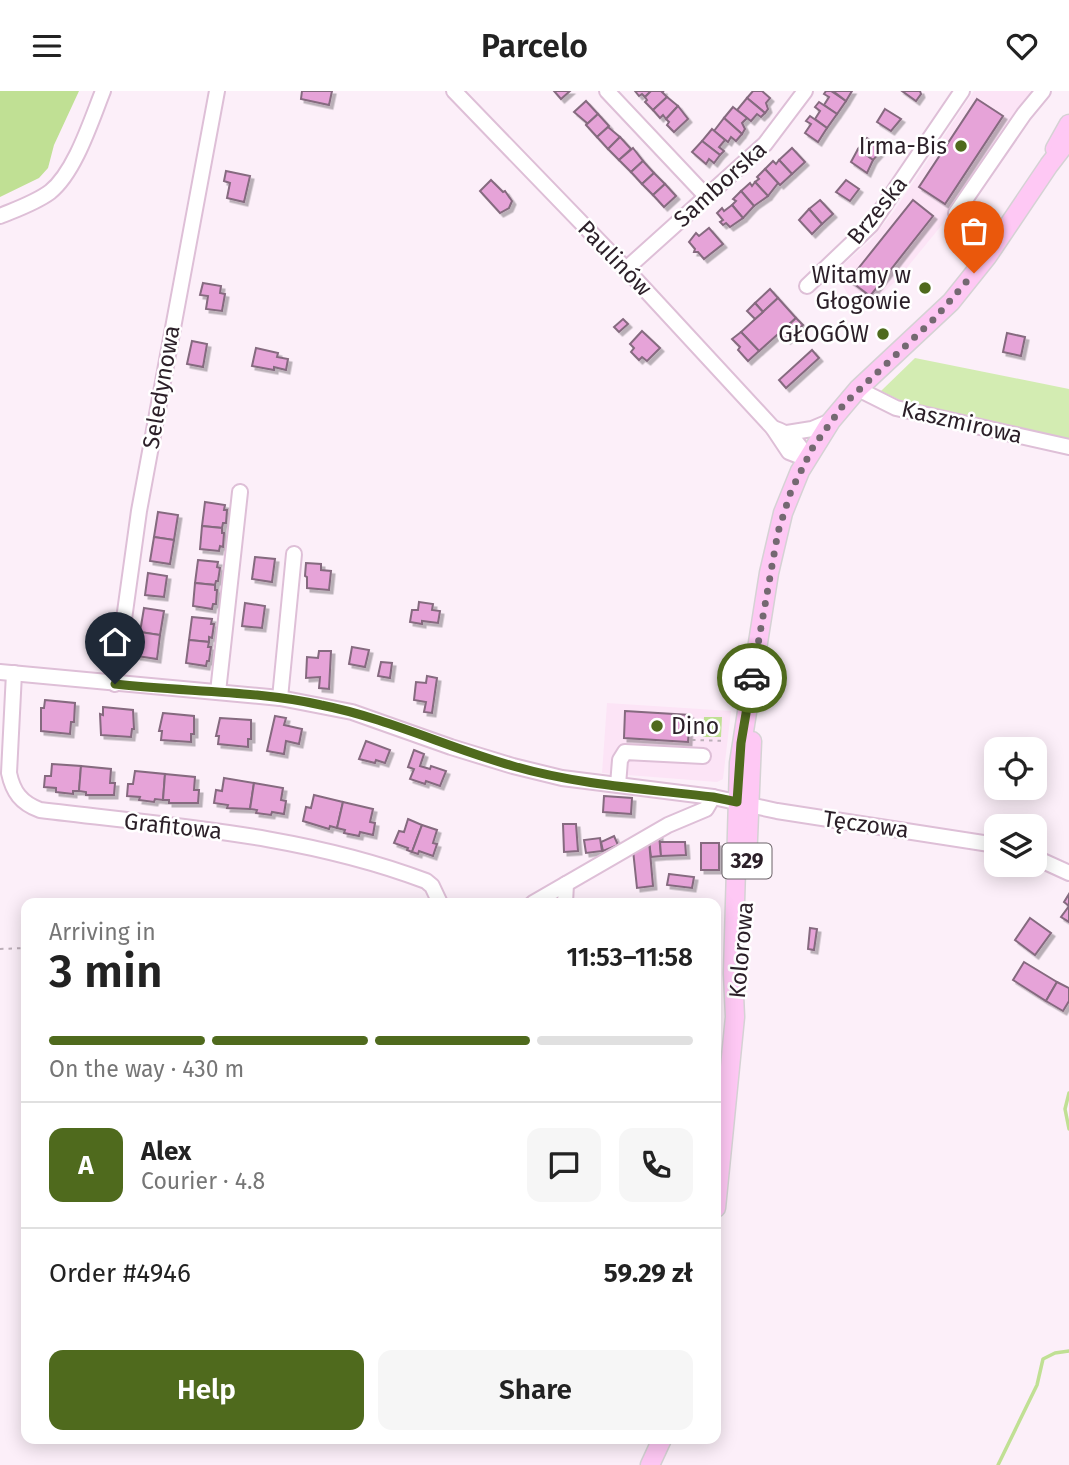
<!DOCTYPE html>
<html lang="en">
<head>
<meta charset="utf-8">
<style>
	:root { --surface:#fff; --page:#f6f6f6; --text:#222; --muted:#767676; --line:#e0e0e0; --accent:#4f6a1d }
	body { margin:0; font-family:"Fira Sans",sans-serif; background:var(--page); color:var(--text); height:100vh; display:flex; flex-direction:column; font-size:26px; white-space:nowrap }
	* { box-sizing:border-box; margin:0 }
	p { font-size:23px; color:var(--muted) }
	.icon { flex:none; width:38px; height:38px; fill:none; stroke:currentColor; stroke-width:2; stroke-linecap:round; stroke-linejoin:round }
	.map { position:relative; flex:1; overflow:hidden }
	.sheet { position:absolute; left:21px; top:807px; width:700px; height:546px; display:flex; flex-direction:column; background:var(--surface); border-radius:14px; box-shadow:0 4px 18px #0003 }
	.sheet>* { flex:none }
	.tools { position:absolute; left:984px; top:646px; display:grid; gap:14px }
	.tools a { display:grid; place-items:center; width:63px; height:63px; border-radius:14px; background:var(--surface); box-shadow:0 4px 18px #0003; font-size:35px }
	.pin { position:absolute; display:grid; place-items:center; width:60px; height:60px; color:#fff; margin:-72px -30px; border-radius:50% 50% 50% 0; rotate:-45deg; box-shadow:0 0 7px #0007 }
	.pin .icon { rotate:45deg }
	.courier { position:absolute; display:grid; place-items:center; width:70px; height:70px; margin:-35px; border:5px solid #4f6a1d; border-radius:50%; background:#fff; color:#222; box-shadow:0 2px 9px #0007 }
	.overview em { font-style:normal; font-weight:600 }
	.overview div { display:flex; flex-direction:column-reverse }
	.overview { display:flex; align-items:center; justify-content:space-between; height:119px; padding:0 28px }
	h1 { font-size:46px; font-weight:600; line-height:52px }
	.bar { display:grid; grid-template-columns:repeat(4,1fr); gap:10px 7px; align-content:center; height:84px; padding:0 28px }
	.bar i { height:9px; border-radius:5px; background:var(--line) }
	.bar .active { background:var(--accent) }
	.bar p { grid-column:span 4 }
	.line { display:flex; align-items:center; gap:18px; padding:0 28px; border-top:2px solid var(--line) }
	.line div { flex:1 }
	.round { display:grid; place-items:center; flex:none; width:74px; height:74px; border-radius:14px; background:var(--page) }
	.action { display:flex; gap:14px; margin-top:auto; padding:14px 28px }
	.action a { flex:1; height:80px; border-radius:14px; background:var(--accent); color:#fff; font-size:28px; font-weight:600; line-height:80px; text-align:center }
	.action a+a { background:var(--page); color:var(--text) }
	header { display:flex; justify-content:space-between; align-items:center; height:91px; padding:0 28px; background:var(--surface); font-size:32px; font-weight:600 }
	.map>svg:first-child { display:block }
	.built { fill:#fce4f6 }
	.green { fill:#d3ecb2 }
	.water { fill:#c0e094 }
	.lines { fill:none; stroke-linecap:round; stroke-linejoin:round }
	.stream { stroke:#c0e094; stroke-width:3.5 }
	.building { fill:#e6a3d8; stroke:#856a7f; stroke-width:2; filter:url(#shadow) }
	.minor-casing { stroke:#debfd7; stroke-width:18 }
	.major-casing { stroke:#d5d2d4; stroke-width:21 }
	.path { stroke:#bcafb9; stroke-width:2; stroke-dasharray:3.5 5; stroke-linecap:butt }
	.minor { stroke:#fff; stroke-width:14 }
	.major { stroke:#fec8f4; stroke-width:18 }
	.done { stroke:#746871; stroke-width:7; stroke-dasharray:0 12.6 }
	.route { stroke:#4f6a1d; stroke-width:9 }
	.poi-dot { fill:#4f6a1d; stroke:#fff; stroke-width:2.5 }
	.labels { text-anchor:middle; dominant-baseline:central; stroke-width:5; stroke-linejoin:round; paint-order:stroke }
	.shield { fill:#fff; stroke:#6b6268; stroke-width:2 }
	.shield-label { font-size:21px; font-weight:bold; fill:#2b1f28 }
	.poi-label { font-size:23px; fill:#2b1f28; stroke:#fff; text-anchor:end }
	.street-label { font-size:23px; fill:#2b1f28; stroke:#fff }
</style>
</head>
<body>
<header><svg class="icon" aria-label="menu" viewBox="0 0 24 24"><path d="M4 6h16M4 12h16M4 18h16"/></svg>Parcelo<svg class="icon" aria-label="heart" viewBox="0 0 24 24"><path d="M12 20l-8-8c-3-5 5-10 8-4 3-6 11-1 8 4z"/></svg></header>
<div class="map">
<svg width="1069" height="1374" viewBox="0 0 1069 1374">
	<defs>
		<filter id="shadow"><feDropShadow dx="3.5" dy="3.5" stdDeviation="0" flood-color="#0004"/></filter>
	</defs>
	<rect width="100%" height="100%" fill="#fceff9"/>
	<g class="built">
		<polygon points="974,0 1033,0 950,124 896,190 859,223 835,181 870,150 894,120"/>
		<polygon points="607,612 731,620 723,688 717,691 602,682"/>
	</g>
	<polygon class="green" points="915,267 1069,298 1069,349 910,314 881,300"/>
	<g class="water">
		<polygon points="0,0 79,0 54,54 48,77 39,87 0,106"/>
		<polygon points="704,626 722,626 721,646 703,646"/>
	</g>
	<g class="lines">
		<g class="stream">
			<polyline points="1069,1002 1065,1018 1069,1038"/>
			<polyline points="998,1374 1037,1294 1043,1268 1055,1262 1069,1260"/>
		</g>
	</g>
	<g class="building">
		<polygon points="302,0 332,0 329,14 301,8"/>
		<polygon points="554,0 570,0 561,8"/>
		<polygon points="635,0 651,0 645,6 642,3 639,5"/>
		<polygon points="651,0 664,0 662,1 667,6 653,19 645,11 647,9 645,6"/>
		<polygon points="753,0 762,0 770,7 766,12 768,18 765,22 747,7"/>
		<polygon points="826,0 831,0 846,10 837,23 824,14 829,6 824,3"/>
		<polygon points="833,0 852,0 846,10"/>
		<polygon points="902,0 920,0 921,3 916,10"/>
		<polygon points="667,6 678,15 666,28 663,24 660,27 653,19"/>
		<polygon points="747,7 765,22 761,26 757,23 751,30 737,19"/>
		<polygon points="977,8 1003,25 945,113 919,96"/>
		<polygon points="586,10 598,23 586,34 587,32 574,21"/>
		<polygon points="819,11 837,23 827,37 815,28 820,20 815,16"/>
		<polygon points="678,15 688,28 674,41 667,34 669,31 666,28"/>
		<polygon points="733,16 747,27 742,32 745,38 742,43 724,27"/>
		<polygon points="885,18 901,28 891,40 877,31"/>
		<polygon points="598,23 609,35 597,46 586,34"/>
		<polygon points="810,25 827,37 818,51 805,42 811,33 806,30"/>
		<polygon points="724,27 742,43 736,50 731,46 728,51 714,40"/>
		<polygon points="608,36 620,46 608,58 597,46"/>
		<polygon points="712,38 725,49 719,56 724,60 720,64 702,50"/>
		<polygon points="620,46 631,58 619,69 608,58"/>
		<polygon points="867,47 883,58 873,69 858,58"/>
		<polygon points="702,50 720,64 714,72 709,68 706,73 692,61"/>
		<polygon points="633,57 643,70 631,81 619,69"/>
		<polygon points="792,57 805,71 792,83 779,69"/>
		<polygon points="858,58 873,69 867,82 851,71"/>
		<polygon points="779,69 792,83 780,94 765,78 773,70 776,73"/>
		<polygon points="643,70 654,82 642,93 631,81"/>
		<polygon points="765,78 778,92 768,105 755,91 759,88 757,86"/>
		<polygon points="226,80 250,85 244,111 227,107 230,92 224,90"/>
		<polygon points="654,82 665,93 653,104 642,93"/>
		<polygon points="491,89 503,101 505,100 512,110 509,117 500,122 480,100"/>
		<polygon points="846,89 859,98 850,110 836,101"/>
		<polygon points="755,91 768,105 754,115 741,100 750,92 752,95"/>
		<polygon points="665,93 676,105 664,116 653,104"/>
		<polygon points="741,100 754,115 743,127 732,114 736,110 733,108"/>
		<polygon points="820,109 833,123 822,133 809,118"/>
		<polygon points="913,109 933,125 870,205 849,189"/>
		<polygon points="732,114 743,127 730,136 726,132 723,134 720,131 723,129 717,122 722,117 724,120"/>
		<polygon points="809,118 822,133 812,143 799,129"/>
		<polygon points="709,137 723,153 704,168 698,161 694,161 695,158 689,151 696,142 699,145"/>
		<polygon points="203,192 221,195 220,202 225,203 222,220 206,218 208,205 200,204"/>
		<polygon points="770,198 778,207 763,221 755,212"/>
		<polygon points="778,207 796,227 759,260 741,241"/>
		<polygon points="755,212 763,221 755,228 747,220"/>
		<polygon points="796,227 803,234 787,249 780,242"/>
		<polygon points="623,228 628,233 619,241 614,236"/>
		<polygon points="642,240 660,257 647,270 642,266 639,269 631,261 634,257 630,253"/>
		<polygon points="741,241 759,260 748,270 738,259 740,256 732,248"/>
		<polygon points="1007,242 1025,246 1021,265 1003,261"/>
		<polygon points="192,250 207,253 203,276 187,273"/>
		<polygon points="256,257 278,262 277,266 288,268 286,279 274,276 274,279 252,275"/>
		<polygon points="812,259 819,267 786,297 779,289"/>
		<polygon points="205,411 225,414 224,419 227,419 226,432 223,432 222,437 202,435"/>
		<polygon points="158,421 178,424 174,449 154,446"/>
		<polygon points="202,435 222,437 222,442 224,442 223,456 220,455 219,460 200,458"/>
		<polygon points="154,446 174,449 170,473 150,470"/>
		<polygon points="255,466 275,468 272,491 252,488"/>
		<polygon points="198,469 218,471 217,476 220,477 218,490 216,490 215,494 195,492"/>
		<polygon points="306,472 321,473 321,479 331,480 329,499 307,497 307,486 305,485"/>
		<polygon points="148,482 167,485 164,506 145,504"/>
		<polygon points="195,492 215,494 215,499 217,499 216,513 213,513 212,518 193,515"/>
		<polygon points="419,511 433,513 432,519 440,520 438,532 422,530 422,533 410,531 412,519 418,519"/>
		<polygon points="245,512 265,515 262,537 242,535"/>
		<polygon points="144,517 164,520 160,544 140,541"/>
		<polygon points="192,526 212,528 211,533 214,533 212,547 209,546 209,551 189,549"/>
		<polygon points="140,541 160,544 157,568 137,565"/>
		<polygon points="189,549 209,551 208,556 211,556 209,570 207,570 206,575 186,572"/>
		<polygon points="352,556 369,559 365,576 349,573"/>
		<polygon points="319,560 331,560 329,598 319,597 320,586 306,587 307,566 318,567"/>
		<polygon points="381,571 392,572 390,587 378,585"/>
		<polygon points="427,585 437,587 432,622 424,621 426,611 414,609 416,591 426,592"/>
		<polygon points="45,609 75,612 74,631 71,631 70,643 41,640 41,617 44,617"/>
		<polygon points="103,616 133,619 134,638 132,638 131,646 101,644 100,623 103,624"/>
		<polygon points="625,620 690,624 688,651 624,647"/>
		<polygon points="163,622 194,625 194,643 191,643 191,651 161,649 162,640 159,640"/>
		<polygon points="275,625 286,627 284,634 302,638 299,653 286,650 284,663 267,660"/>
		<polygon points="220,627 251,629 251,648 248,648 248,656 218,653 219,645 216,645"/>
		<polygon points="366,650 390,659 385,672 376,669 375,672 359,668"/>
		<polygon points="414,659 424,663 420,675 430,678 431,675 446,680 440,695 426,690 425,693 410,688 414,678 408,676"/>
		<polygon points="52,673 81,675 79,700 73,700 73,703 56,701 56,697 44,696 45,685 51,685"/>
		<polygon points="81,675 111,678 110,692 115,692 114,704 86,704 86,701 79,700"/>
		<polygon points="135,680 165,683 163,709 155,708 154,711 139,709 140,706 127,705 128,693 133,693"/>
		<polygon points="165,683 195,686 194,699 199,699 198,712 169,712 169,709 163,709"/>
		<polygon points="224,687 254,692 250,718 227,717 228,714 214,712 216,699 222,700"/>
		<polygon points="254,692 283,697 281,709 286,710 284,723 272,721 271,724 256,722 257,719 250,718"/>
		<polygon points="314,704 343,711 337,737 330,735 329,738 303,730 306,716 311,717"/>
		<polygon points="604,705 632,707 631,723 603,721"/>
		<polygon points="343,711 373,718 370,731 375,732 373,744 360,741 359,745 344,742 345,739 337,737"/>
		<polygon points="408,728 422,734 412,761 407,759 408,757 394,752 399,740 404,741"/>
		<polygon points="563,733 576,733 578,760 564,761"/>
		<polygon points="422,734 437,739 433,752 437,753 433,765 419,760 418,763 412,761"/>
		<polygon points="659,744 661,765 651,766 649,750"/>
		<polygon points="614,745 618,754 603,760 601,751"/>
		<polygon points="600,747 602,760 586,762 584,749"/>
		<polygon points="649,750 653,795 637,797 633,759"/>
		<polygon points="660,751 685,751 686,764 661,765"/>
		<rect x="701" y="752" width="18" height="27"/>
		<polygon points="669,783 694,786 692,797 667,794"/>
		<polygon points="1069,803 1069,831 1061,826 1069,815 1064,811"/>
		<polygon points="1030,827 1051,842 1035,864 1015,849"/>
		<polygon points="810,837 817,838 814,859 808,858"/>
		<polygon points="1024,871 1057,891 1046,910 1013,889"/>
		<polygon points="1057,891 1069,897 1069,910 1063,920 1046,910"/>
	</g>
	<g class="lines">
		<g class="minor-casing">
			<g id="minor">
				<polyline points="454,0 626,178 773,337 789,361 807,368"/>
				<polyline points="607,0 706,105"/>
				<polyline points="956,122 1024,23 1043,0"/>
				<path d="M0,125c17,-7 35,-13 50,-24 25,-20 41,-71 53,-101"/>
				<polyline points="626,178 765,53 805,0"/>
				<polyline points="807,195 871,134 962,0"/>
				<polyline points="858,298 896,317 1069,356"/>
				<path d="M773,337c18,6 26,14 34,31"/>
				<polyline points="787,342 812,338 831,330"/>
				<polyline points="0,581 280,607 352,621 451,656 513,675 562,687 713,706 777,720 996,754"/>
				<path d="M14,582l-5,100c4,19 12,30 31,37 130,16 262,24 386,71l6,5 8,17"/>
				<polyline points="115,593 139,420 217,0"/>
				<polyline points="218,601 240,401"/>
				<polyline points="280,607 294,463"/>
				<polyline points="618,694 620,669 625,661 703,665"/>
				<polyline points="1034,766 1069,782"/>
				<polyline points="533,812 668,734 706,718 713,706"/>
				<polyline points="565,812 566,793"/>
			</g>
		</g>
		<g class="major-casing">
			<g id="major">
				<polyline points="1055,58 1069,33"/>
				<polyline points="747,772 752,650"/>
				<polyline points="716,1117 735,926 733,882 739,672 769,482 783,422 800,380 831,330 858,298 951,211 987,166 1049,74 1069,48"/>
				<polyline points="650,1374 662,1348"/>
			</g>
		</g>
		<g class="path">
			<polyline points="692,649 726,650"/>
			<polyline points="0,858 26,857"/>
		</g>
		<use href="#minor" class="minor"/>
		<use href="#major" class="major"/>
	</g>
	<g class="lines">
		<polyline class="done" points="752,587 778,441 791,400 813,356 844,313 935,227 974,182"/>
		<path class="route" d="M115,593c68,8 139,6 206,21 66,13 128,43 192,61 65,19 134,23 200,31l24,5 4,-59 11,-65"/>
	</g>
	<g class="poi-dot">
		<circle cx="961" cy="55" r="7"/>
		<circle cx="925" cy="197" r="7"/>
		<circle cx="883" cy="243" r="7"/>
		<circle cx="657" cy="635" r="7"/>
	</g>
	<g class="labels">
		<rect class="shield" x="722.5" y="752.5" width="49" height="35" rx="5"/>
		<g class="shield-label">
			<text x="747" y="770">329</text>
		</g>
		<g class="poi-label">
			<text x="947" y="55">Irma-Bis</text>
			<text x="911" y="184">Witamy w<tspan x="911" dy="26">Głogowie</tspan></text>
			<text x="869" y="243">GŁOGÓW</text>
			<text x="671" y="635" text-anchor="start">Dino</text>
		</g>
		<g class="street-label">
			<text transform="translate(720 93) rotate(-42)">Samborska</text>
			<text transform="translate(877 119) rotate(-51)">Brzeska</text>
			<text transform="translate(615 167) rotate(46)">Paulinów</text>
			<text transform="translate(161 296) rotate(-80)">Seledynowa</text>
			<text transform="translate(962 331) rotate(13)">Kaszmirowa</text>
			<text transform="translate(866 733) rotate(8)">Tęczowa</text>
			<text transform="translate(173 735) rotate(6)">Grafitowa</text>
			<text transform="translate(741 859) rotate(-85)">Kolorowa</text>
		</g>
	</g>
</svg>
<div class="tools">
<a><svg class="icon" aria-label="locate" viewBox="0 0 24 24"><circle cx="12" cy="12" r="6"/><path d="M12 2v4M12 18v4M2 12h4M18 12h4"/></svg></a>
<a><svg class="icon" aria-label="layers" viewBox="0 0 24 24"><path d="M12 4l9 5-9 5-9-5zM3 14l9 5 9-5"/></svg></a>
</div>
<div class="pin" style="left:974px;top:182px;background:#ea580c"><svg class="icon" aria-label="bag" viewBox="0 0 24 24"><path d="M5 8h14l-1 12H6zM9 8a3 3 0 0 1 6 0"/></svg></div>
<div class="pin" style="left:115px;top:593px;background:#1f2937"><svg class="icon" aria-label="home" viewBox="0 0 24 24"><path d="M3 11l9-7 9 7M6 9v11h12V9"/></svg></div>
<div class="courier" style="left:752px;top:587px"><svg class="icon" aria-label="car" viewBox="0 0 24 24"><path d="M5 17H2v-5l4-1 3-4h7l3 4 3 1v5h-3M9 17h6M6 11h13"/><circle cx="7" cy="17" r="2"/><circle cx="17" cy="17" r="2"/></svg></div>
<section class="sheet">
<div class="overview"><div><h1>3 min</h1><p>Arriving in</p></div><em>11:53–11:58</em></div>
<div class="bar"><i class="active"></i><i class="active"></i><i class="active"></i><i></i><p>On the way · 430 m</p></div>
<div class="line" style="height:126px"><b class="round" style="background:var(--accent);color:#fff">A</b><div><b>Alex</b><p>Courier · 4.8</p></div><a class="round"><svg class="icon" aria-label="chat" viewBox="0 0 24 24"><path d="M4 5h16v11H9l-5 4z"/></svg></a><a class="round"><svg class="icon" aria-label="phone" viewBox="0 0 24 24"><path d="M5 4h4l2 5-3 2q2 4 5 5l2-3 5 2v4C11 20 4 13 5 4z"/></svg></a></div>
<div class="line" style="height:91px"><div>Order #4946</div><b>59.29 zł</b></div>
<div class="action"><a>Help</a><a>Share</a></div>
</section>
</div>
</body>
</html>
